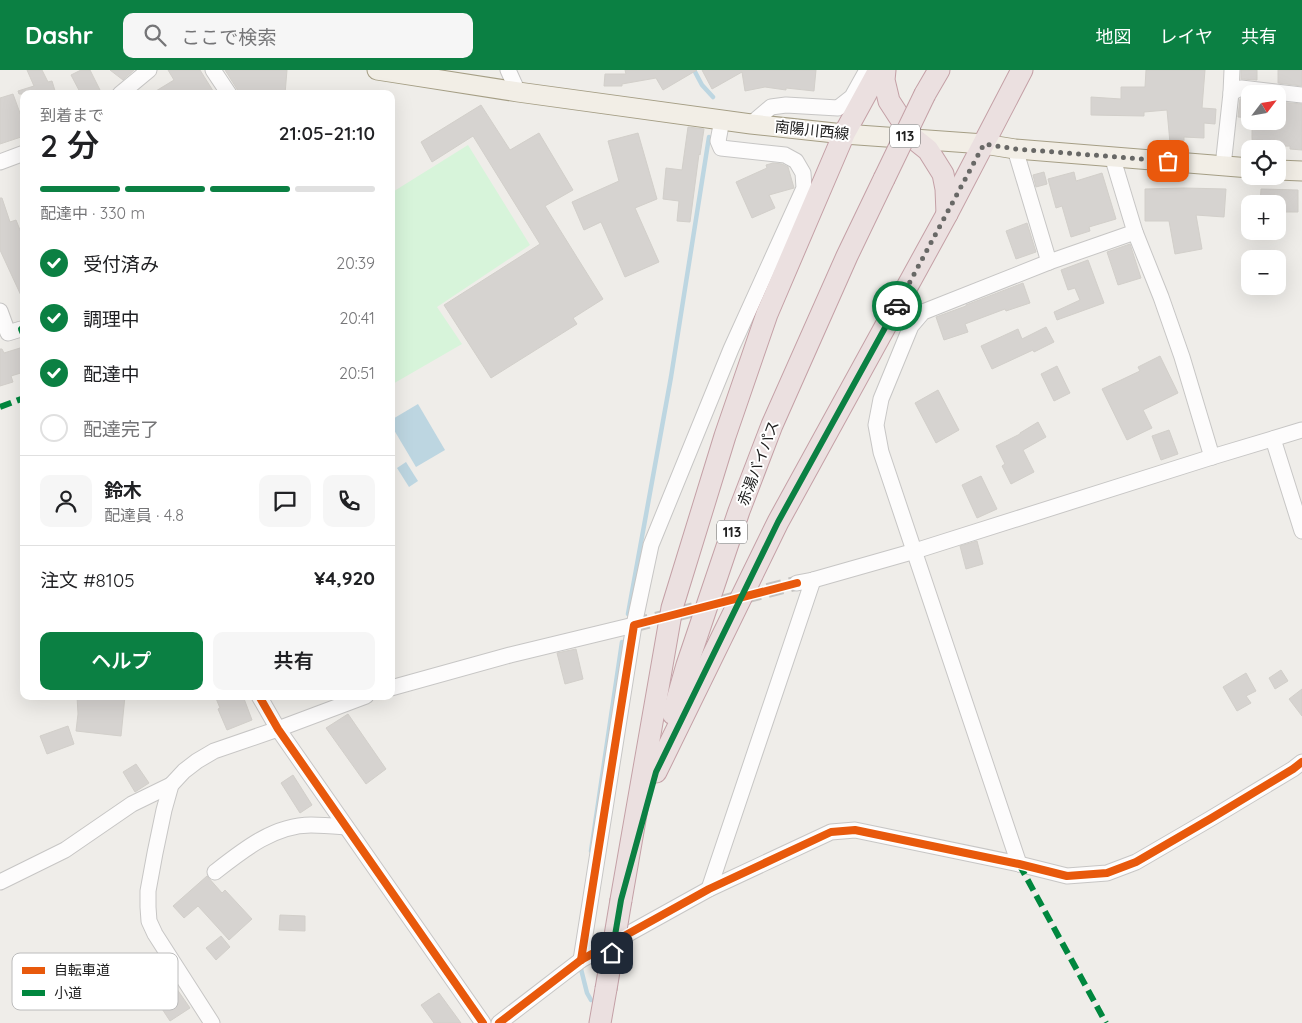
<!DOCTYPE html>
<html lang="ja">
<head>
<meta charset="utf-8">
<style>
	:root { --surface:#fff; --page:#f6f6f6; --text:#202124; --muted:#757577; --line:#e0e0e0; --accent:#0b8043 }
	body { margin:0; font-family:Quicksand,"Noto Sans JP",sans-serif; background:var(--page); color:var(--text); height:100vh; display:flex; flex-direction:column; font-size:19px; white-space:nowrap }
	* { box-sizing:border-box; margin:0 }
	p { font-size:16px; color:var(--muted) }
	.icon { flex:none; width:28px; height:28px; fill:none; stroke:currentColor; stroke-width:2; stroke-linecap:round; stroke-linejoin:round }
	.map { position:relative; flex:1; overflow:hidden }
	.panel { position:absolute; left:20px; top:20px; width:375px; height:610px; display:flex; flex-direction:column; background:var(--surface); border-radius:10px; box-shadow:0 5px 20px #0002 }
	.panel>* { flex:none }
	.needle { width:32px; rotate:59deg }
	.controls { position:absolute; left:1241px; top:15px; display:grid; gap:10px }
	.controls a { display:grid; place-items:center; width:45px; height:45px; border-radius:10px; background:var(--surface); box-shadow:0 5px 20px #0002; font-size:25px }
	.pin { position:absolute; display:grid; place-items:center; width:42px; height:42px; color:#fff; margin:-21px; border-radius:10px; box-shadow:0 2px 8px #0006 }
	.courier { position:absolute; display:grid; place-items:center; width:50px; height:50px; margin:-25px; border:4px solid #0b8043; border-radius:50%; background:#fff; color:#222; box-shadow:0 1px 6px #0007 }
	.overview em { font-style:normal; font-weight:600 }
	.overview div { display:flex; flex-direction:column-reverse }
	.overview { display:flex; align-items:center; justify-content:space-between; height:85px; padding:0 20px }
	h1 { font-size:32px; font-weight:600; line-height:38px }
	.bar { display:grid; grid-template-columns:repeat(4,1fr); gap:8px 5px; align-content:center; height:60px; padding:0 20px }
	.bar i { height:6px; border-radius:4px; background:var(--line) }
	.bar .on { background:var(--accent) }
	.bar p { grid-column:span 4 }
	.line { display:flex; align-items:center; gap:12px; padding:0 20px; border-top:1px solid var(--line) }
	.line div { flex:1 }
	.round { display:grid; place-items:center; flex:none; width:52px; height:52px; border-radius:10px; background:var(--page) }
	ol { padding:0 20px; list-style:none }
	li { display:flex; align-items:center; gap:15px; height:55px }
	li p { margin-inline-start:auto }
	li .icon { padding:5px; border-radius:50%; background:var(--accent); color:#fff; stroke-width:4 }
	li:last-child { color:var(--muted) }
	li i { width:28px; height:28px; border:2px solid var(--line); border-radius:50% }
	.button { display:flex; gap:10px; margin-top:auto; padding:10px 20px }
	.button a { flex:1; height:58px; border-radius:10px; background:var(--accent); color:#fff; font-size:20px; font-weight:600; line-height:58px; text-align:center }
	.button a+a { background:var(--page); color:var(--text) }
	header { display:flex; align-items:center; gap:30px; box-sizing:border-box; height:70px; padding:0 25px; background:var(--accent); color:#fff }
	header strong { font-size:24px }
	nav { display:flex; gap:28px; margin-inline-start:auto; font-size:18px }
	.search { width:350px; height:45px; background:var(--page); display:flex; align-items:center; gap:12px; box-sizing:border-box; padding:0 18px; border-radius:10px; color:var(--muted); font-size:19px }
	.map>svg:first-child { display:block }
	.park { fill:#d7f4da }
	.water { fill:#bdd6e1 }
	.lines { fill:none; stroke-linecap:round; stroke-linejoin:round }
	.stream { stroke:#bdd6e1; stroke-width:4.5 }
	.building { fill:#d6d3d0; stroke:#d2cfca }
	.minor-tunnel { stroke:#c6c4c1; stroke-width:15; stroke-dasharray:15 8; stroke-linecap:butt }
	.minor-casing { stroke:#c7c6c5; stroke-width:17 }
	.major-casing { stroke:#a59e85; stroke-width:21 }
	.highway-casing { stroke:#c4a0a6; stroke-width:23 }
	.minor { stroke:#fdfcfc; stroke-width:15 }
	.major { stroke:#f2eee6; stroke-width:19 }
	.highway { stroke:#ebe0e0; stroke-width:21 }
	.highway-bridge-casing { stroke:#c4a0a6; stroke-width:23; stroke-linecap:butt }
	.highway-bridge { stroke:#ebe0e0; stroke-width:21 }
	.quiet { stroke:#00873e; stroke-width:6; stroke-dasharray:12 6; stroke-linecap:butt }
	.cycleway-casing { stroke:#fff; stroke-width:11 }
	.cycleway { stroke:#e8590c; stroke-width:8 }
	.done { stroke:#686866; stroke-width:5; stroke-dasharray:0 9 }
	.route { stroke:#0b8043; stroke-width:6 }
	.labels { text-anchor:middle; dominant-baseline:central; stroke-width:4; stroke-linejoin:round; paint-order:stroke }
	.shield { fill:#fff; stroke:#636363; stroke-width:1 }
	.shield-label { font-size:14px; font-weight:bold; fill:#202020 }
	.street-label { font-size:15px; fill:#202020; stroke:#fff }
	.key { fill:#fff; stroke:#bcbcbc; stroke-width:1 }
	.key-label { font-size:14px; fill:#202020 }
</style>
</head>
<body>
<header>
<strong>Dashr</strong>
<div class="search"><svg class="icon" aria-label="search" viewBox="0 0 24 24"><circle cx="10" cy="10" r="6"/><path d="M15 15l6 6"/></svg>ここで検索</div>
<nav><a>地図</a><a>レイヤ</a><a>共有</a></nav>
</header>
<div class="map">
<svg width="1302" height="953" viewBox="0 0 1302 953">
	<rect width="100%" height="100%" fill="#efede9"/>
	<polygon class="park" points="468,75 530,175 437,237 462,274 391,315 391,161 393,154 391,152 391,123"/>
	<g class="water">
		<polygon points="418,334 445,380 416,397 391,355 391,350"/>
		<polygon points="406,392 418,411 409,417 397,398"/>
	</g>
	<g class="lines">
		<g class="stream">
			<polyline points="694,0 702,15 713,27"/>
			<polyline points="628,544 671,307 709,67"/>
			<polyline points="591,781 622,572"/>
			<polyline points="581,899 587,923 591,930"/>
		</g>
	</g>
	<g class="building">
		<polygon points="27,0 42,0 48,12 52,11 56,24 19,24 18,21 34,16"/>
		<polygon points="81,0 90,0 102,24 81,24 71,5"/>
		<polygon points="110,0 134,0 123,10"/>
		<polygon points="168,0 200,0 215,24 151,24 174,10"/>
		<polygon points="225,0 287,0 285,24 238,24 237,19"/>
		<polygon points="625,0 697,0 663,20 656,8 622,14 622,16 604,16 605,4 626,4"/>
		<polygon points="702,0 816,0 814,21 786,18 786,20 765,17 745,21 742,2 712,19"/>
		<polygon points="1146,0 1205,0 1202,38 1216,39 1215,54 1204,53 1204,68 1184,67 1184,71 1170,73 1167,40 1144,42 1144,46 1091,45 1091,27 1121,29 1121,17 1145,17"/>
		<polygon points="1241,0 1257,0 1257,10 1241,9"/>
		<polygon points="1278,0 1302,0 1302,16 1278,13"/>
		<polygon points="13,24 24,54 24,66 0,74 0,28"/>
		<polygon points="1243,28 1250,28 1250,48 1238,47 1240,29"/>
		<polygon points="1278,32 1302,34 1302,80 1290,79 1290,76 1263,77 1263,70 1252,70 1252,54 1278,53"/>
		<polygon points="481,35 510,80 539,63 573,120 545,136 603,229 573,248 577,254 491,308 444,235 540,174 473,66 432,92 421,72"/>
		<polygon points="688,57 704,59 700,85 699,84 690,152 677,151 679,131 663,129 666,98 682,100"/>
		<polygon points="638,63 657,129 635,138 659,192 625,207 601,152 584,160 572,132 619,111 608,71"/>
		<polygon points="773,93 782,94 788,97 794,118 769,125 775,138 752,148 736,112 767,98 766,95"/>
		<polygon points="1044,102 1047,114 1036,117 1033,105"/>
		<polygon points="1074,102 1076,111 1102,103 1116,149 1089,157 1090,161 1071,167 1062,136 1056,138 1048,109"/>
		<polygon points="1184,118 1226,119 1224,147 1196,145 1202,179 1175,184 1169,151 1145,151 1145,119"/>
		<polygon points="1261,119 1298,120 1298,142 1278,142 1278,134 1260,134"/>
		<polygon points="0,128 2,128 10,152 16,150 24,170 24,232 0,180"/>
		<polygon points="1027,153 1036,182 1016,189 1006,161"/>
		<polygon points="1130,174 1141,208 1118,215 1107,182"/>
		<polygon points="1088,190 1104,233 1057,250 1054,242 1080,230 1075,218 1068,220 1061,200"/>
		<polygon points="1023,213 1030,233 1006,241 1005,239 965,254 968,262 944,270 936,247 966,236 966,235"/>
		<polygon points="1046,257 1054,272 1034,282 1033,280 992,299 981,276 1018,259 1022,269"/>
		<polygon points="20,278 24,290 24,302 11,306 13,312 0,316 0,279 2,279 4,283"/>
		<polygon points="1160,286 1178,323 1143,340 1152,358 1127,370 1102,319 1140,301 1138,297"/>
		<polygon points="1057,296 1070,323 1054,331 1041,304"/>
		<polygon points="938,320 959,360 936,373 915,333"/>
		<polygon points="1038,352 1046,367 1023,380 1034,402 1011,414 1002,396 1005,394 996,376 1020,364 1020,363"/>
		<polygon points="1169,360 1178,384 1161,390 1152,366"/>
		<polygon points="981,406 997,439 977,448 962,415"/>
		<polygon points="977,471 983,494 966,499 960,476"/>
		<polygon points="576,579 583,609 565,614 557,583"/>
		<polygon points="1281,600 1288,611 1275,619 1269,608"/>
		<polygon points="1246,603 1256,621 1246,626 1251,633 1237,641 1223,617"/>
		<polygon points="1302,619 1302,646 1289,629"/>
		<polygon points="77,626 125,626 121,666 76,661 78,644"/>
		<polygon points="215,626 243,626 252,650 227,660 218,639 220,638"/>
		<polygon points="348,644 386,699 366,714 326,658"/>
		<polygon points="68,656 74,674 47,684 40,666"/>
		<polygon points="136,694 149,713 135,722 123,702"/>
		<polygon points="293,705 312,735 300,743 281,713"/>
		<polygon points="207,806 222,823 225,820 252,849 229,870 198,836 184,848 173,836"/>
		<polygon points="280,845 305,846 305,861 279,860"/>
		<polygon points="221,866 230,877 216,890 206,878"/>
		<polygon points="172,912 190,938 170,951 153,925"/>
		<polygon points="439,923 461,953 434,953 421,935"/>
	</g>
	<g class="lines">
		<polyline class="minor-tunnel" points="634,555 797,513"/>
		<g class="minor-casing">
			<g id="minor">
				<polyline points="213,0 229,24"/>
				<polyline points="508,0 518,22"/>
				<polyline points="1231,23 1232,0"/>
				<polyline points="120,24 149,0"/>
				<polyline points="751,54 771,37 786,35 838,38 852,27 867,0"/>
				<polyline points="1015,79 1049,192"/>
				<polyline points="1112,86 1135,162 1161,227 1182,287 1212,387"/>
				<polyline points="0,92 24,83"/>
				<polyline points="1223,96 1231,23 1241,18 1302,25"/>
				<polyline points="0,241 8,263 21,259"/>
				<polyline points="1273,369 1302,461"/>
				<polyline points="797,513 813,510 915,481 1212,387 1302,360"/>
				<polyline points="391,618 510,585 634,555"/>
				<polyline points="259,626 278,659 483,953"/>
				<polyline points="1019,794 881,382 876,355 881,329 911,256 923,242 1049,192 1135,162"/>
				<path d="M215,802c28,-22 59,-47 96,-47 12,0 23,1 35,2"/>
				<polyline points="0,812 65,780 132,734 171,715"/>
				<polyline points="709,819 813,510"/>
				<polyline points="581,890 634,555 651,475 731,279 804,118 803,103 796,91 785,85 721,78 718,71 722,50"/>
				<polyline points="212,953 155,864 149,851 148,837 148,821 155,783 164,740 171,715 184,701 197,691 214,681 278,659 366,626"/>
				<polyline points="499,953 581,890 709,819 831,762 855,760 1019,794 1067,806 1107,803 1136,792 1210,749 1293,699 1302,692"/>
			</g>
		</g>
		<g class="major-casing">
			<g id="major">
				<polyline points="377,0 518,22 751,54 844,64 984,74 1015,79 1250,98"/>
				<polyline points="1278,100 1302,101"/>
			</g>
		</g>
		<g class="highway-casing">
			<g id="highway">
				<polyline points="885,0 884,10 889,31 913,68 928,80 943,104 946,119 947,144"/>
				<polyline points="925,24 939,0"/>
				<polyline points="673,644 687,595 739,441 772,355 847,186 884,109"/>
				<polyline points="656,702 778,452 947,144 1022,0"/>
				<polyline points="621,830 672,538 725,366 767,244 844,64 879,0"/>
				<polyline points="600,953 606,919"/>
			</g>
		</g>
		<use href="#minor" class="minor"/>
		<use href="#major" class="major"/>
		<use href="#highway" class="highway"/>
		<g class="highway-bridge-casing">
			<g id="highway-bridge">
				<polyline points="884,109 925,24"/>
				<polyline points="606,919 621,830"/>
			</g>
		</g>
		<use href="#highway-bridge" class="highway-bridge"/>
		<g class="quiet">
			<polyline points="24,257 21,259 24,266"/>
			<polyline points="0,337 24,328"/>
			<polyline points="1019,794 1106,953"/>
		</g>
		<g class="cycleway-casing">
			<g id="cycleway">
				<polyline points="259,626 278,659 483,953"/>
				<polyline points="581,890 634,555 797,513"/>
				<polyline points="499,953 581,890 709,819 831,762 855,760 1019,794 1067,806 1107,803 1136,792 1210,749 1293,699 1302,692"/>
			</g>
		</g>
		<use href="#cycleway" class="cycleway"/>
	</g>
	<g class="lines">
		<polyline class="done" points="897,236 984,74 1016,79 1168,91"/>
		<polyline class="route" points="612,883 621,830 656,702 778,452 897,236"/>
	</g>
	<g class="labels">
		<g class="shield">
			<rect x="890" y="54.5" width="30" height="23" rx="4"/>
			<rect x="717" y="450.5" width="30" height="23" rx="4"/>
		</g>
		<g class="shield-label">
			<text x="905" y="66">113</text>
			<text x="732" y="462">113</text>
		</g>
		<g class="street-label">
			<text transform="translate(812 60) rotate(6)">南陽川西線</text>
			<text transform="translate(758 393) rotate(-69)">赤湯バイパス</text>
		</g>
	</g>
	<rect x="12" y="883" width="166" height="57" rx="8" class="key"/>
	<rect x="22" y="897" width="23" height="7" fill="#e8590c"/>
	<rect x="22" y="920" width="23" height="6" fill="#00873e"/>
	<g class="key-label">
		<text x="54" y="905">自転車道</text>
		<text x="54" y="928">小道</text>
	</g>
</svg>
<div class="controls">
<a><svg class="needle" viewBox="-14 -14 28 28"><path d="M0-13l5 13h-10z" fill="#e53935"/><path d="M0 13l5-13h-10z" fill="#757577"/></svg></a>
<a><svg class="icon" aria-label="locate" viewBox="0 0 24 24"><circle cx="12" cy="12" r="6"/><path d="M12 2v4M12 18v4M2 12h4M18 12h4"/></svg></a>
<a>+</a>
<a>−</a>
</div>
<div class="pin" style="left:1168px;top:91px;background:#ea580c"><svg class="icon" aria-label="bag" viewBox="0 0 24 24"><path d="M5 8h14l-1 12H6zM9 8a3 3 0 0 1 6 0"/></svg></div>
<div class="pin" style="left:612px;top:883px;background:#1f2937"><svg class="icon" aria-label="home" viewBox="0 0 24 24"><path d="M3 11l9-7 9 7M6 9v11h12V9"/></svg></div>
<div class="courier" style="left:897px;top:236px"><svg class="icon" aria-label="car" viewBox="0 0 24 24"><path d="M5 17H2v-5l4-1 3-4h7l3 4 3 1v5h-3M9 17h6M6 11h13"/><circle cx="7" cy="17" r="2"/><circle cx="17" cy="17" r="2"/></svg></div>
<section class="panel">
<div class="overview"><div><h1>2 分</h1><p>到着まで</p></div><em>21:05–21:10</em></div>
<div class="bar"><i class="on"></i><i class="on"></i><i class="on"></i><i></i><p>配達中 · 330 m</p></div>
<ol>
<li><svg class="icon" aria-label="check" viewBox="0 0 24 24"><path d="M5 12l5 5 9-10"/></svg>受付済み<p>20:39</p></li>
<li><svg class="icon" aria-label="check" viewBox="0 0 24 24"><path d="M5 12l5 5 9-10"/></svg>調理中<p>20:41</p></li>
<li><svg class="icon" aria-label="check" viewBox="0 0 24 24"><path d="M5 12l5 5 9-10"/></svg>配達中<p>20:51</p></li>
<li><i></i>配達完了</li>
</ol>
<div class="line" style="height:90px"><a class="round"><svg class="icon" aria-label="person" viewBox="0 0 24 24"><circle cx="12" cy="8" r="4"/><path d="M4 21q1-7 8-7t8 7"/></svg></a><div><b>鈴木</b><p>配達員 · 4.8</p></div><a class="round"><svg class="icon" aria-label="chat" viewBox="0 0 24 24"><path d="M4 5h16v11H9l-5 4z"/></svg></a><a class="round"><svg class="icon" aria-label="phone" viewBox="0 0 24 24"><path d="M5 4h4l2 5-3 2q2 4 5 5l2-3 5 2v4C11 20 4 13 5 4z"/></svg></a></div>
<div class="line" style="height:65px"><div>注文 #8105</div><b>¥4,920</b></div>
<div class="button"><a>ヘルプ</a><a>共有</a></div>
</section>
</div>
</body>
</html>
